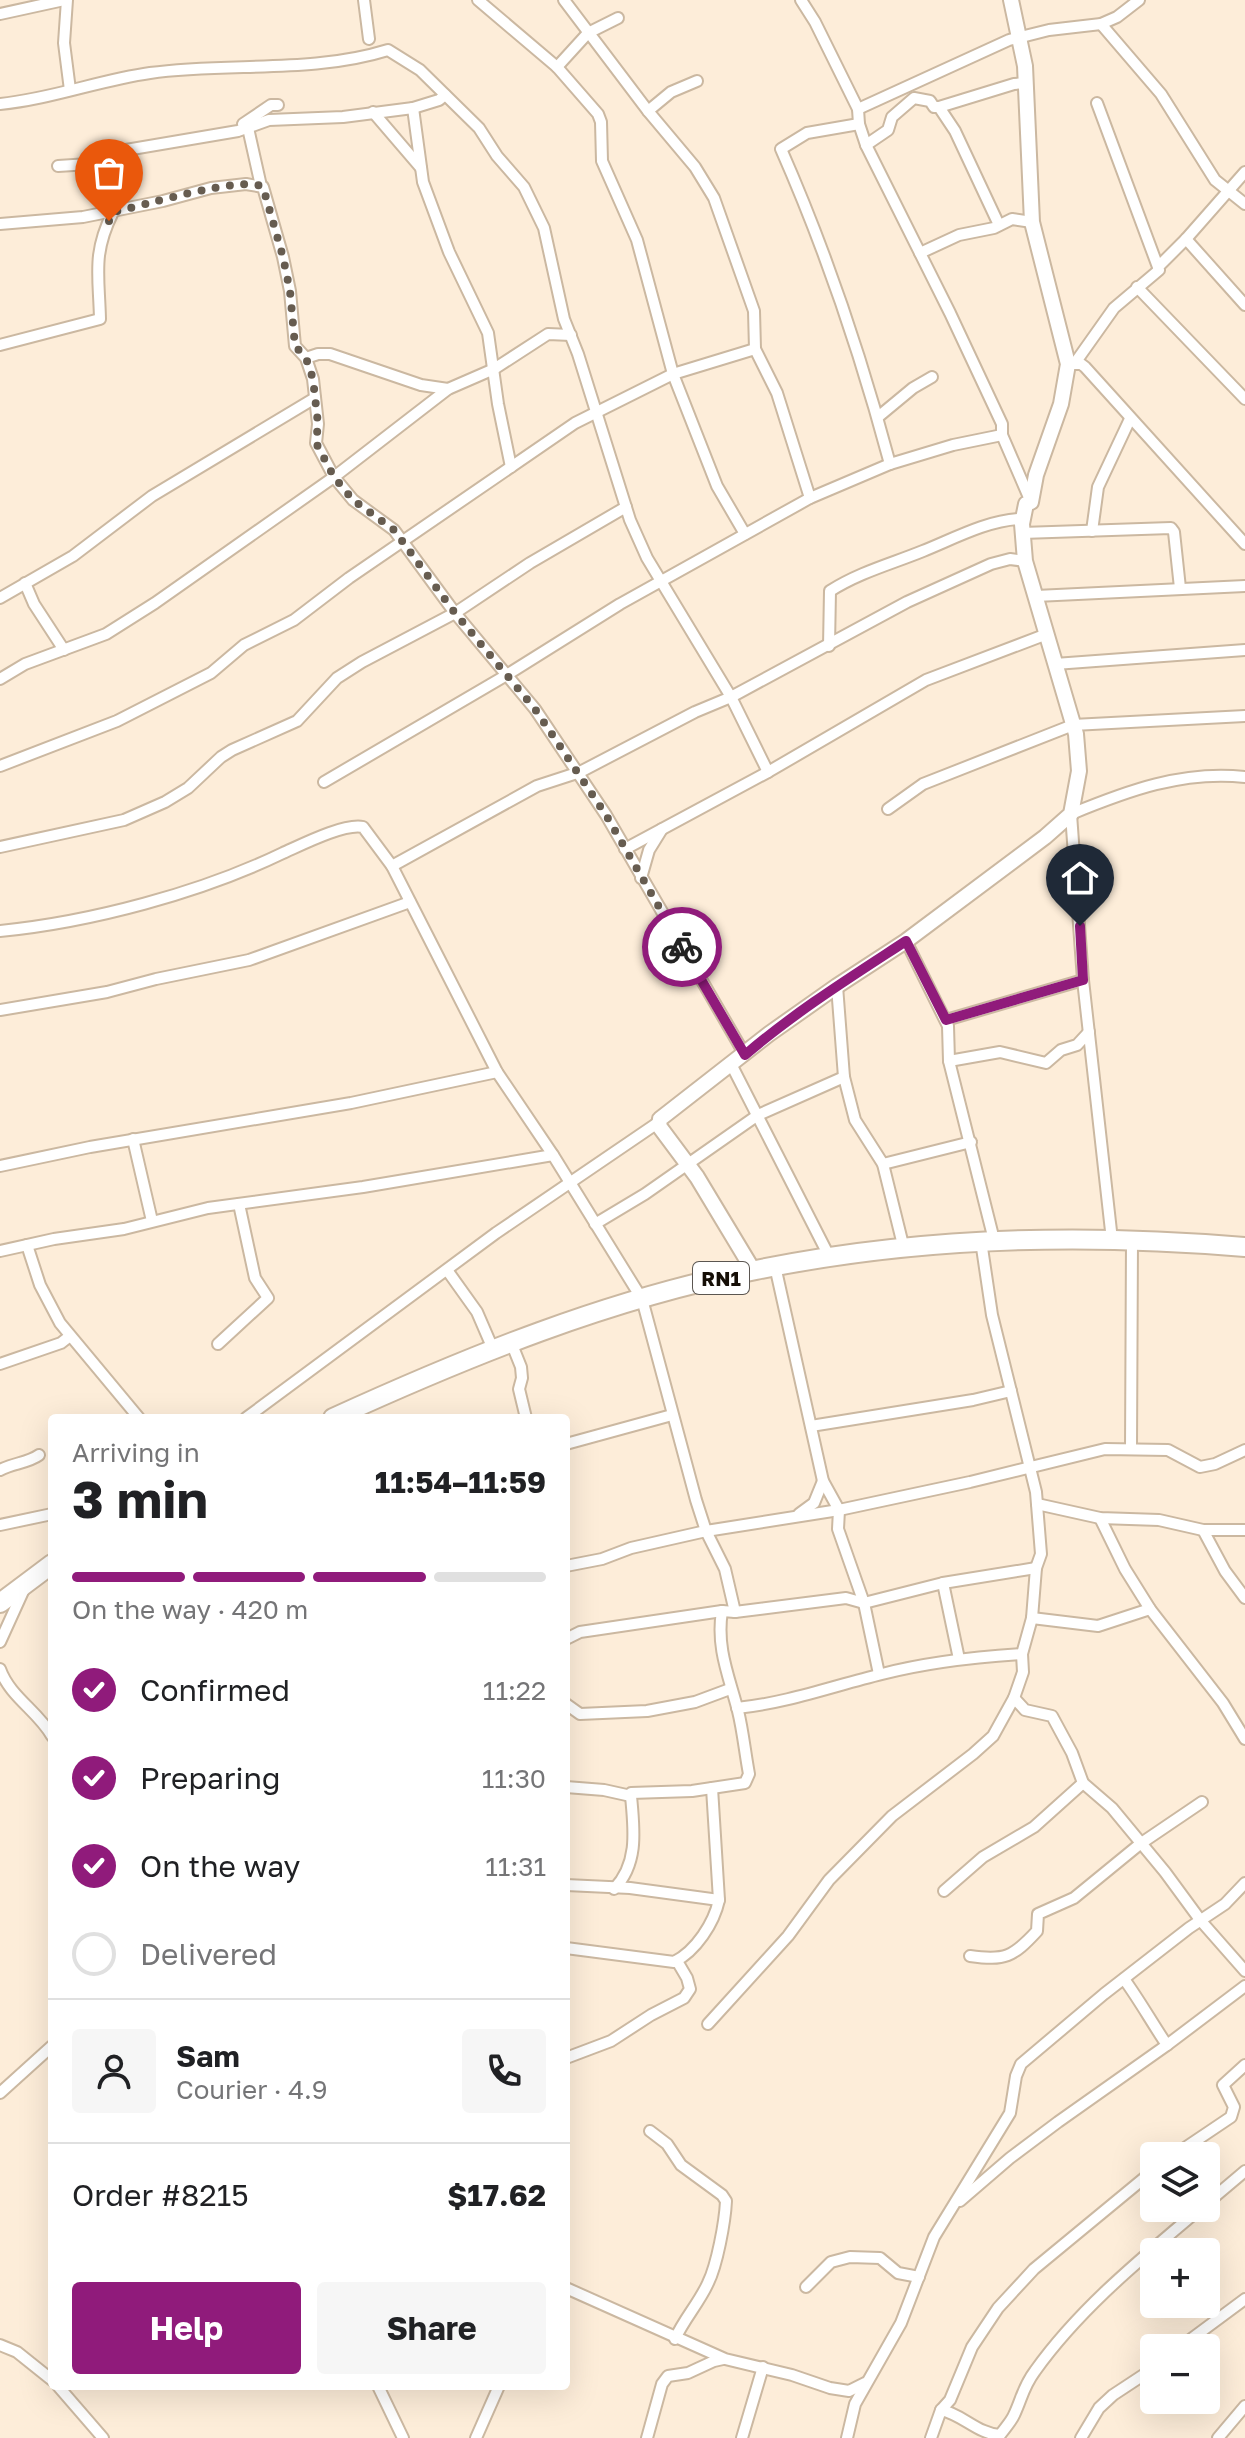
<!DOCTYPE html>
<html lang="en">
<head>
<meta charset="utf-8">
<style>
	:root { --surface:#fff; --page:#f6f6f6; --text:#202124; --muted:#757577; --line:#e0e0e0; --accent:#901b7b }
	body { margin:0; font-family:"Golos Text",sans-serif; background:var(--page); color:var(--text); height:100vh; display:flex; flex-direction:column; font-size:30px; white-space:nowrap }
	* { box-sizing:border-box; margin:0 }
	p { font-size:26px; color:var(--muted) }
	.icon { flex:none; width:44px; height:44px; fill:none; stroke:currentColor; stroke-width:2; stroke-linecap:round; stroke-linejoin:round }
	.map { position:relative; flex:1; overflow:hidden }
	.sheet { position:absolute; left:48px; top:1414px; width:522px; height:976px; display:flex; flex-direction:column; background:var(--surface); border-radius:8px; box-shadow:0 8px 32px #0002 }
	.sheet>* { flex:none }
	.controls { position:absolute; left:1140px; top:2142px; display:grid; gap:16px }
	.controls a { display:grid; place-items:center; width:80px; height:80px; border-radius:8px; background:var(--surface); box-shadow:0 8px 32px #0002; font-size:40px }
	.pin { position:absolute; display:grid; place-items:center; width:68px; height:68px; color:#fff; margin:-82px -34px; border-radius:50% 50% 50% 0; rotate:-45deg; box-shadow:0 0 8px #0007 }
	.pin .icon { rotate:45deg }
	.courier { position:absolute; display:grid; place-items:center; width:80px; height:80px; margin:-40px; border:6px solid #901b7b; border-radius:50%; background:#fff; color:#222; box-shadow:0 2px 10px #0007 }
	.overview em { font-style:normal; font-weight:700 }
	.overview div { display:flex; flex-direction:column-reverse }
	.overview { display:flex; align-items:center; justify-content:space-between; height:136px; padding:0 24px }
	h1 { font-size:52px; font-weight:700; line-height:60px }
	.bar { display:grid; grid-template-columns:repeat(4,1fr); gap:12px 8px; align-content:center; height:96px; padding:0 24px }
	.bar i { height:10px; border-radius:6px; background:var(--line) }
	.bar .on { background:var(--accent) }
	.bar p { grid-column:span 4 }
	.line { display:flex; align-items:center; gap:20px; padding:0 24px; border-top:2px solid var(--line) }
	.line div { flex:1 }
	.round { display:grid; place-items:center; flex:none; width:84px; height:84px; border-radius:8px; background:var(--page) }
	ol { padding:0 24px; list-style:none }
	li { display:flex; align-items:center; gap:24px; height:88px }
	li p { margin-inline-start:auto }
	li .icon { padding:8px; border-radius:50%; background:var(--accent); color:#fff; stroke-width:4 }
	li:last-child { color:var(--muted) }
	li i { width:44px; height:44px; border:4px solid var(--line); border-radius:50% }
	.primary-button { display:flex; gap:16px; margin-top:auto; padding:16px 24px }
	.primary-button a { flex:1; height:92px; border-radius:8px; background:var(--accent); color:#fff; font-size:32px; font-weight:700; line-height:92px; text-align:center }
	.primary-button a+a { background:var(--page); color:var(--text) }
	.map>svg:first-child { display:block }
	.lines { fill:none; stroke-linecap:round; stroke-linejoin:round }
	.street-casing { stroke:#cbb8a1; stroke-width:14 }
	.secondary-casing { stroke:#cbb8a1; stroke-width:18 }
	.highway-casing { stroke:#cbb8a1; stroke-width:22 }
	.street { stroke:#fff; stroke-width:10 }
	.secondary { stroke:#fff; stroke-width:14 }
	.highway { stroke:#fff; stroke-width:18 }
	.done { stroke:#665c50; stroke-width:8; stroke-dasharray:0 14.4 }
	.route { stroke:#901b7b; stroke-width:10 }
	.labels { text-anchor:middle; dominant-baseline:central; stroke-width:8; stroke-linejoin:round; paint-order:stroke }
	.shield { fill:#fff; stroke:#5b5651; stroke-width:2 }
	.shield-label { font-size:20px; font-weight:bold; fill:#150e06 }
</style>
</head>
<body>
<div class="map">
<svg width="1245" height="2438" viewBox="0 0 1245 2438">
	<rect width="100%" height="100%" fill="#fdedd9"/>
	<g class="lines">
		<g class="street-casing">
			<g id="street">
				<polyline points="67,0 64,43 70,90"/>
				<polyline points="364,0 369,39"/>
				<polyline points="478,0 557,67 598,114 601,122 602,161 637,240 673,374 717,486 745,534"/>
				<polyline points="564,0 648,111 695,167 714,198 754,311 755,349 777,393 810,498"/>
				<polyline points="801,0 815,22 858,109 859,124 866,145 950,313 1002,424 1002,435 1031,502"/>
				<polyline points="0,14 64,0"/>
				<polyline points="1101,24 1161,94 1215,180 1245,204"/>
				<polyline points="557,67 588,33 618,18"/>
				<polyline points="1097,103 1158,267"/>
				<path d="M0,104c51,-5 100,-24 150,-31 79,-11 161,1 238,-23l32,20 59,58 18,28 27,31 20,41 20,91 14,35 52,166 17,38 84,139 37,75"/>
				<polyline points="939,107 955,131 999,225"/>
				<polyline points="413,108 423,182 449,252 488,333 498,404 511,467"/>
				<polyline points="858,109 1009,40 1049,30 1101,24 1117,17 1139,0"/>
				<polyline points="648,111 671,92 697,81"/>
				<polyline points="373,112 421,168"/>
				<path d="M859,124l-52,9 -26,16c44,100 81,210 109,315"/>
				<polyline points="866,145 888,130 892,117 914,98 930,101 934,107 939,107 1014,84 1026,83"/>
				<polyline points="58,166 89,164 126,150 238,131 269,120 343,117 413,108 439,100 445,95"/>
				<polyline points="261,186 248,128 243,124 271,105 278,105"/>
				<polyline points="0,224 83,217 163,201 211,188 246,184 263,187 283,257 290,291 295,346 306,358 313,379 318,424 316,443 334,477 353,500 394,530 455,613 535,709 606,815 745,1055"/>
				<polyline points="1186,239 1245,305"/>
				<polyline points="920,253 959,235 994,228 1012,219 1032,222"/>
				<polyline points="1137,287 1245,399"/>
				<path d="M0,345l100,-26c-1,-44 -8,-65 13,-107"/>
				<polyline points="306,358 318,354 330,354 421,385 448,389"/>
				<polyline points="1075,363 1114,308 1159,270 1158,267 1186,239 1245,172"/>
				<polyline points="1070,364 1081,364 1085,367 1245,544"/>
				<polyline points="878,417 913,388 932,377"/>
				<polyline points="1092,531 1098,487 1130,419"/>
				<polyline points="1022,533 1171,528 1174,532 1180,588"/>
				<polyline points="25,583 34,604 64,650"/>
				<polyline points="1036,596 1245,586"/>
				<polyline points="0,598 73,556 152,496 315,398"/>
				<path d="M829,646l1,-55c30,-19 61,-27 93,-40 30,-12 63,-30 95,-32l4,5"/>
				<polyline points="1055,664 1245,650"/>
				<polyline points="0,679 25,664 106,634 155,603 334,477 448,389 494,369 548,334 571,335"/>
				<polyline points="0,766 117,721 211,673 244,645 294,620 349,578 575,423 673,374 755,349"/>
				<polyline points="324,782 505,676 620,604 810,498 890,464 953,445 1002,435"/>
				<polyline points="888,809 923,784 1073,725 1245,716"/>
				<polyline points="0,847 124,820 165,802 188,788 221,757 232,750 297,721 337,678 362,662 455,613 530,563 626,507"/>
				<polyline points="625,849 768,772 926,680 1047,634"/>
				<polyline points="392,866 537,786 580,772 695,712 731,697 907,602 991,564 1010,559 1025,561"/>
				<polyline points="641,878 649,850 662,829"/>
				<path d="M0,931c91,-9 200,-38 283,-78 18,-8 61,-30 80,-26l29,39 105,206 56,83 89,144 54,201 10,31 19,38 10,43"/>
				<polyline points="906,941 948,1026 949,1061 994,1240"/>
				<polyline points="837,986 844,1077 855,1120 883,1164 904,1249"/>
				<polyline points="0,1010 107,992 156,979 249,960 410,902"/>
				<polyline points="946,1020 1083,980"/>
				<polyline points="949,1061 1000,1052 1046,1063 1061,1050 1077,1045 1089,1032"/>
				<polyline points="731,1064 830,1258"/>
				<polyline points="133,1139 152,1221"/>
				<polyline points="883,1164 971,1142"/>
				<polyline points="0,1166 90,1147 351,1103 497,1072"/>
				<polyline points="595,1224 645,1194 758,1115 844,1077"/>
				<path d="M1112,1240l-29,-260 -12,-166c56,-23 112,-44 174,-37"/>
				<polyline points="27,1245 40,1285 60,1323 139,1418"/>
				<polyline points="0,1251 54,1239 124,1229 208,1208 363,1187 553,1155"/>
				<polyline points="775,1266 823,1481 839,1510 838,1529 864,1603 879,1674"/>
				<polyline points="447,1270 477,1312 493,1349"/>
				<polyline points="511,1342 521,1367 522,1378 519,1389 526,1418"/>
				<polyline points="218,1344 268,1298 255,1278 239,1204"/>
				<polyline points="0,1364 61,1343 70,1336"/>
				<polyline points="246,1418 496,1233 659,1122"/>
				<polyline points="811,1426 973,1400 1011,1391"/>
				<polyline points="566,1444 672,1415"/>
				<polyline points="1131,1448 1132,1241"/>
				<path d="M0,1470c13,-7 28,-7 39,-15"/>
				<polyline points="1037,1504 1100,1518 1159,1520 1203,1530 1245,1530"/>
				<polyline points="799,1514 814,1503 823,1481"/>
				<polyline points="1100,1518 1125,1569 1150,1609 1223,1703 1245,1739"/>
				<polyline points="0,1525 52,1514"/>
				<polyline points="1203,1530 1225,1571 1245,1598"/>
				<polyline points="566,1566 602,1559 631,1548 706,1531 839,1510 970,1482 1105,1449 1168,1450 1200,1467 1215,1464 1245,1450"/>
				<polyline points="943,1583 959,1659"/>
				<polyline points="1032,1618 1098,1626 1150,1609"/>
				<polyline points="566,1639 580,1632 722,1611 735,1612 846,1598 864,1603 943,1583 1036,1568"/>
				<polyline points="0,1642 25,1587"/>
				<path d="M0,1669c10,28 38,42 52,67"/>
				<polyline points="1014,1698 1025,1710 1052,1716 1072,1753 1083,1783 1112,1808 1165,1872 1201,1921 1245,1971"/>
				<polyline points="566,1704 580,1714 647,1711 695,1702 730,1689"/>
				<path d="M737,1708c50,-5 96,-22 145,-34 46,-12 93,-17 140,-20"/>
				<path d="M566,1787l38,3 27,6v-3l61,-2 53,-8 4,-9c-4,-21 -6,-43 -11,-63 -9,-35 -22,-63 -16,-100"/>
				<polyline points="566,1885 630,1888 719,1900"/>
				<path d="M614,1889c25,-26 20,-60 17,-93"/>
				<polyline points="944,1891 983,1857 1034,1827 1083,1783"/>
				<path d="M566,1948l108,14c22,-11 40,-39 45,-62l-7,-112"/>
				<path d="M970,1956c35,5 43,1 67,-25l1,-17 36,-16 66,-54 62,-42"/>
				<polyline points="708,2024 788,1936 829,1880 892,1816 973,1754 993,1736 1014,1698 1023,1672 1022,1654 1032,1618 1036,1568 1041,1554 1036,1492 992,1315 981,1241"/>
				<polyline points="1167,2045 1245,1986"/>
				<polyline points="566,2058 611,2041 651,2015 684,1998 690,1989 687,1978 677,1961"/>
				<polyline points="0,2093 52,2046"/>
				<path d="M650,2131l17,13 14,21 41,30 4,6c-1,21 -9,64 -18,82 -9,20 -24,36 -33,56"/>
				<polyline points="1173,2156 1231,2117 1234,2107 1223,2085 1245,2065"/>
				<path d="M960,2201l50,-43 48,-36 109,-77c-15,-22 -27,-44 -43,-66"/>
				<polyline points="1206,2204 1245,2171"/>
				<polyline points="806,2287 831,2262 850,2257 880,2258 898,2273 919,2277"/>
				<polyline points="566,2288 725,2359 792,2375 830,2388 849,2391 865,2383"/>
				<polyline points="0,2345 17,2352 52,2380"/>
				<polyline points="1179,2348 1245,2299"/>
				<polyline points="58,2386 103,2438"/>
				<polyline points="378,2386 403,2438"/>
				<polyline points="941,2410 950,2400 972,2347 998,2308 1034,2269 1154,2170"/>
				<polyline points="476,2438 499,2386"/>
				<polyline points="647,2438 662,2384 668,2376 688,2373 714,2361 723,2359"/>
				<polyline points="742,2438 763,2367"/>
				<polyline points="847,2438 855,2404 901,2323 934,2237 1010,2113 1016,2076 1021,2064 1104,1994 1189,1928 1225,1904 1245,1883"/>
				<path d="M931,2438l10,-28c21,4 37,24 59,25 4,-6 11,-13 14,-20 8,-17 9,-28 21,-44 45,-63 107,-113 166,-163"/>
				<polyline points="1081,2438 1099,2408 1113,2395 1154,2368"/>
				<polyline points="1218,2438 1245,2406"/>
			</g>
		</g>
		<g class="secondary-casing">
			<polyline id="secondary" points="753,1270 697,1177 659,1126 660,1119 769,1034 837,986 906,941 1045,837 1071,814 1079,771 1076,734 1025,561 1022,524 1026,504 1031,502 1036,475 1061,404 1068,364 1032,222 1025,66 1011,0"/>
		</g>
		<g class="highway-casing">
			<g id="highway">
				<path d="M333,1418c136,-62 276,-119 423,-148 160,-33 326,-37 489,-23"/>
				<polyline points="0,1603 52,1564"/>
			</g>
		</g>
		<use href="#street" class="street"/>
		<use href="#secondary" class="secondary"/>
		<use href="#highway" class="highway"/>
	</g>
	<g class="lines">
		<path class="done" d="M109,221l4,-9c30,-6 128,-37 150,-25l20,70 7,34 5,55 11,12 7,21 5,45 -2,19 18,34 19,23 41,30 61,83 80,96 71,106 76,132"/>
		<path class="route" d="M682,947l63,108c50,-43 106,-78 161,-114l40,79 137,-40 -3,-54"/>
	</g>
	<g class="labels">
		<rect class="shield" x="693" y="1262" width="56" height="32" rx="6"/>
		<g class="shield-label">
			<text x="721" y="1278">RN1</text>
		</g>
	</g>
</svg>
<div class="controls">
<a><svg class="icon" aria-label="layers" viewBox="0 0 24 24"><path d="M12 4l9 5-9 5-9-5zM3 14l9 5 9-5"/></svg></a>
<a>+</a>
<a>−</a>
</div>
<div class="pin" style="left:109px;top:221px;background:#ea580c"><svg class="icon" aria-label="bag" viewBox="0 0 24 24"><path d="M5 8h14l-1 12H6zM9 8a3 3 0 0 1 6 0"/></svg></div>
<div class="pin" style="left:1080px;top:926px;background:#1f2937"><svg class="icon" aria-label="home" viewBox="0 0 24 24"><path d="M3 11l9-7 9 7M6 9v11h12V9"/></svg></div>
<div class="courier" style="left:682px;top:947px"><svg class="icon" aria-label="bike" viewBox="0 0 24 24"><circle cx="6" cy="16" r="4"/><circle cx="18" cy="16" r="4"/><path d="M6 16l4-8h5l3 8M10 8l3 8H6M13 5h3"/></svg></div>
<section class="sheet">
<div class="overview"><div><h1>3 min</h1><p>Arriving in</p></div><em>11:54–11:59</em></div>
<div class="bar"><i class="on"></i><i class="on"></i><i class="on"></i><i></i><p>On the way · 420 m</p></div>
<ol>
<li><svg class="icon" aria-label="check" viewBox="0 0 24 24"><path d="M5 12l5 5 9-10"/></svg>Confirmed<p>11:22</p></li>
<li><svg class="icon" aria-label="check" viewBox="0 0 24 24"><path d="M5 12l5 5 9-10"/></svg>Preparing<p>11:30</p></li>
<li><svg class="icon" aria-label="check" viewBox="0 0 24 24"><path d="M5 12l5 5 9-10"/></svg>On the way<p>11:31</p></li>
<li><i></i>Delivered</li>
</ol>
<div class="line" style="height:144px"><a class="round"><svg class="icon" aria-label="person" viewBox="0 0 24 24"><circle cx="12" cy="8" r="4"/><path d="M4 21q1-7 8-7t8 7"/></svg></a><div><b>Sam</b><p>Courier · 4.9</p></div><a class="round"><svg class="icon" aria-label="phone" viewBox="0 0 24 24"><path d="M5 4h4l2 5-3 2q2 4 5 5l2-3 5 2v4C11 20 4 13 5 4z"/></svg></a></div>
<div class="line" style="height:104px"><div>Order #8215</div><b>$17.62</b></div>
<div class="primary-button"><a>Help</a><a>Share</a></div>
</section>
</div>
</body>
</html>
